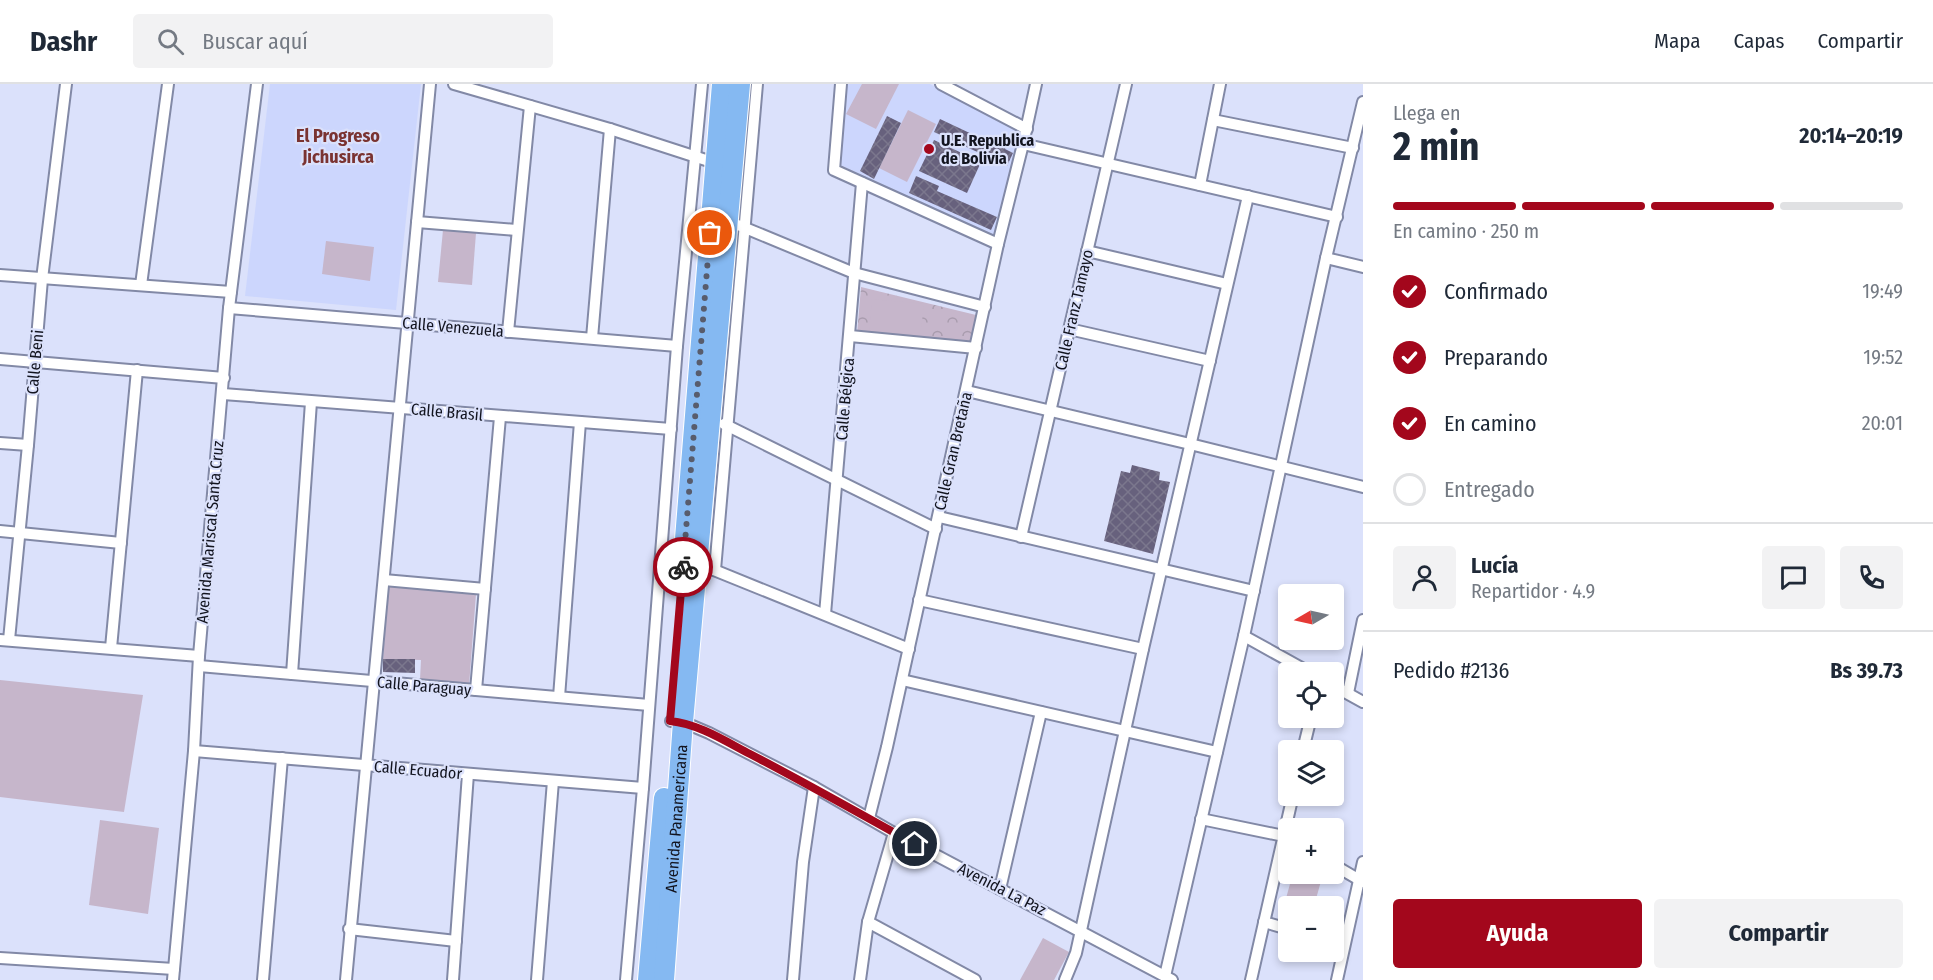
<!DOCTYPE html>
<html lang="es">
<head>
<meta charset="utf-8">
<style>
	:root { --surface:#fff; --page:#f2f2f3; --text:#1f2937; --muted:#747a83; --line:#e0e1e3; --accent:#a3071c }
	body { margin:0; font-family:"Fira Sans Condensed",sans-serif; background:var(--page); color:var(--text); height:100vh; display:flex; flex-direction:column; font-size:22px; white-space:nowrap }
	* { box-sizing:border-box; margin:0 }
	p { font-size:20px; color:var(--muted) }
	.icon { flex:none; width:33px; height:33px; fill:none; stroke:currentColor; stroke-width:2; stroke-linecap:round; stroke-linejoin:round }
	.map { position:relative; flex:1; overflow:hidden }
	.drawer { display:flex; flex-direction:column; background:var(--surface); width:570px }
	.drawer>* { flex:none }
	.needle { width:39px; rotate:261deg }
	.buttons { position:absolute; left:1278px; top:500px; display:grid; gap:12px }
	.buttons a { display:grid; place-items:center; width:66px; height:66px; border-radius:6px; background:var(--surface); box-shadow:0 3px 9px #0003; font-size:30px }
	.pin { position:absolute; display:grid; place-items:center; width:51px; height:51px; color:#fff; margin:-26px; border:3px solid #fff; border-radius:50%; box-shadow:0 2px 6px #0007 }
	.courier { position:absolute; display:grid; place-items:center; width:60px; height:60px; margin:-30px; border:4px solid #a3071c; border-radius:50%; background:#fff; color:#222; box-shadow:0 2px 8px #0007 }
	.headline em { font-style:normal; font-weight:700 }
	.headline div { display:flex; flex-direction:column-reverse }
	.headline { display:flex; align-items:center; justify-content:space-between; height:102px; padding:0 30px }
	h1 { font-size:39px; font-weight:700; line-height:45px }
	.bar { display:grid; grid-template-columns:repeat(4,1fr); gap:9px 6px; align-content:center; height:72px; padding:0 30px }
	.bar i { height:8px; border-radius:4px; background:var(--line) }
	.bar .active { background:var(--accent) }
	.bar p { grid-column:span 4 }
	.line { display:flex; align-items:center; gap:15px; padding:0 30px; border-top:2px solid var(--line) }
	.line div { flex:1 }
	.round { display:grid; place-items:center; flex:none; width:63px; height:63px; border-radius:6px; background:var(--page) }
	ol { padding:0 30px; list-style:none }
	li { display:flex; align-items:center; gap:18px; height:66px }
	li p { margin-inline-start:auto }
	li .icon { padding:6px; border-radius:50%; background:var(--accent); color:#fff; stroke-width:4 }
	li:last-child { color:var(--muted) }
	li i { width:33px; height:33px; border:3px solid var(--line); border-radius:50% }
	.primary-button { display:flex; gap:12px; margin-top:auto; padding:12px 30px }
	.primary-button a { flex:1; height:69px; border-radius:6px; background:var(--accent); color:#fff; font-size:24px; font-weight:700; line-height:69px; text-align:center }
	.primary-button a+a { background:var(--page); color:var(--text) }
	header { display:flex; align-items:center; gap:36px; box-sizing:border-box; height:84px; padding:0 30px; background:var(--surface); border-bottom:2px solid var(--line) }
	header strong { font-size:28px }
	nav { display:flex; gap:33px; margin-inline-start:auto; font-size:21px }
	.search { width:420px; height:54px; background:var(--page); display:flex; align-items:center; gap:15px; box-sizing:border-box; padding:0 21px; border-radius:6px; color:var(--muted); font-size:22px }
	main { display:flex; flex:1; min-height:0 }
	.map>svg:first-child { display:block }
	.built { fill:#ccd6fd }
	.forest { fill:url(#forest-crowns) }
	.pitch { fill:#c6b6cb }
	.building { fill:url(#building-cross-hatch) }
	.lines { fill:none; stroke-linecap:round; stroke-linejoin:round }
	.street-casing { stroke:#8289a6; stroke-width:14 }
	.highway-casing { stroke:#fff; stroke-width:22 }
	.street { stroke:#fff; stroke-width:10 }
	.highway { stroke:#85b9f2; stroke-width:20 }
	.done { stroke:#585c6c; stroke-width:6; stroke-dasharray:0 10.8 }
	.route { stroke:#a3071c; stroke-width:8 }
	.poi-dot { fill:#a3071c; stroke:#dbe1fb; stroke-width:2 }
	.labels { text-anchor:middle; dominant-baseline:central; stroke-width:4.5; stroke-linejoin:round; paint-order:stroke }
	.poi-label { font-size:16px; font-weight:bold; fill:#12141f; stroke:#dbe1fb; text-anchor:start }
	.street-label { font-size:16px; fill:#12141f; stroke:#dbe1fb }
	.neighbourhood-label { font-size:18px; font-weight:bold; fill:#7a3331; stroke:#dbe1fb }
</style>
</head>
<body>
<header>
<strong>Dashr</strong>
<div class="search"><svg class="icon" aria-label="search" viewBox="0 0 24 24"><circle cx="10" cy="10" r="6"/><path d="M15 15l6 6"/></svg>Buscar aquí</div>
<nav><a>Mapa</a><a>Capas</a><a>Compartir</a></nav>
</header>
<main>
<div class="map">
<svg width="1363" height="896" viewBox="0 0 1363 896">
	<defs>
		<pattern id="forest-crowns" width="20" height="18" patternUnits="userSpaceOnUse" patternTransform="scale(1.5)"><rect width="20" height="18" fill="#c6b6cb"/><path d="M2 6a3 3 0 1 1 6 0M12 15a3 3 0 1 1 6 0" fill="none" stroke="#a99cae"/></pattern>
		<pattern id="building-cross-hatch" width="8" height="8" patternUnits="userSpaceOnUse" patternTransform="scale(1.5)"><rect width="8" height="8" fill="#67617d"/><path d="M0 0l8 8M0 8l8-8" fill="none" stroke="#7b778d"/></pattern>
	</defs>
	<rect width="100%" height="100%" fill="#dbe1fb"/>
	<g class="built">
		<polygon points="270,0 421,0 396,226 245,212"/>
		<polygon points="846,0 930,0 1020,49 995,153 840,81"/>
	</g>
	<polygon class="forest" points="861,203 976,231 970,260 857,250"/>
	<g class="pitch">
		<polygon points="862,0 899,0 876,45 846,30"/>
		<polygon points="908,26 936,40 907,98 879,84"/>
		<polygon points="443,146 476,149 472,201 438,198"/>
		<polygon points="326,157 374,163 370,197 322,190"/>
		<polygon points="872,215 924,220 920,254 869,248"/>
		<polygon points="388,502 476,510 469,602 420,596 421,576 383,575"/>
		<polygon points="0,596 143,611 124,728 0,713"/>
		<polygon points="100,736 159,744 148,830 89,821"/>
		<polygon points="1293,789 1323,790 1314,822 1288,822 1288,831 1282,829"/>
		<polygon points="1043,854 1069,868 1054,896 1020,896"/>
	</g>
	<g class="building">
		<polygon points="887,32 901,39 874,95 860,87"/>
		<polygon points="940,35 993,60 994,56 1006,62 1005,65 1013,69 1007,82 985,75 986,72 934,48"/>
		<polygon points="934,56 981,78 967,109 919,87"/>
		<polygon points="916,92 939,102 937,107 997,133 991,146 909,109"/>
		<polygon points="1132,381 1160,388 1159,396 1170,398 1153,470 1104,457 1121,387 1130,389"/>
		<polygon points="383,575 415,575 415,589 383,588"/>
	</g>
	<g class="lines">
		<g class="street-casing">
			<g id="street">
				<polyline points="454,0 610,45 715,79"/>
				<polyline points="841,0 834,86 998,160"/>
				<polyline points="941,0 1027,45"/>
				<polyline points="1213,36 1353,64"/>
				<polyline points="1023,60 1337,133"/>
				<polyline points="1200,101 1220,0"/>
				<polyline points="417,138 516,146"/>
				<polyline points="738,141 854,189 985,223"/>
				<polyline points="1087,167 1227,200"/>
				<polyline points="1326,174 1363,183"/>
				<polyline points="0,191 231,208"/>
				<polyline points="141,201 168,0"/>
				<polyline points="229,224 677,262"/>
				<polyline points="1069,245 1210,277"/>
				<polyline points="508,248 530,22"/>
				<polyline points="850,252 976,264"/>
				<polyline points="592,254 610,45"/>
				<polyline points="0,275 224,294"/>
				<polyline points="967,307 1190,360 1363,403"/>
				<polyline points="223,310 671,345"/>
				<polyline points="724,340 936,445"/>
				<polyline points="0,359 28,361"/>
				<polyline points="939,433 1254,507"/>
				<polyline points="0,447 121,459"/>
				<polyline points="1021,453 1126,0"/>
				<polyline points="709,484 909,565"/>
				<polyline points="715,486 757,0"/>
				<polyline points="384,496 485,505"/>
				<polyline points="919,516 1143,565"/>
				<polyline points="825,530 862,99"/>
				<polyline points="1244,552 1309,588"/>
				<polyline points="0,556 199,572"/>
				<polyline points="9,556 28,361 42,195 66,0"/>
				<polyline points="111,564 137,286"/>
				<polyline points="199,582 649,621"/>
				<polyline points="292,590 311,318"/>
				<polyline points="902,596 1217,668"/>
				<polyline points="1334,602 1363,618"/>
				<polyline points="476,606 500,333"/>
				<polyline points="1348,609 1363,536"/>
				<polyline points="559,613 580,338"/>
				<polyline points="671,637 683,638 709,649 814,703 894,749 1172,896"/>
				<polyline points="1303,666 1311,633"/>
				<polyline points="194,667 643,704"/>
				<polyline points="869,734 887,663 998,160 1023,60 1036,0"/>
				<polyline points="1201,735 1284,752 1288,755"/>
				<polyline points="1334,781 1363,798"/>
				<polyline points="1000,805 1041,628"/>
				<polyline points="868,838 975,896"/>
				<polyline points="1264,838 1288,845"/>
				<polyline points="349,845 456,857"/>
				<polyline points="0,874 174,885"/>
				<polyline points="1165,892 1244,552 1326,174 1363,18"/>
				<polyline points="173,896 194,667 199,572 229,224 257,0"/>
				<polyline points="263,896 282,674"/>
				<polyline points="346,896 430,0"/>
				<polyline points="453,896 468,690"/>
				<polyline points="537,896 553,697"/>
				<polyline points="626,896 643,704 677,262 702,0"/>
				<polyline points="793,896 803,778 814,703"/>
				<polyline points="860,896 868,838 894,749"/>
				<polyline points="1065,896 1076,869 1143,565 1248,112"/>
				<polyline points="1251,896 1293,711"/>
				<polyline points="1337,896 1363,778"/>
			</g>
		</g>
		<g class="highway-casing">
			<g id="highway">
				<polyline points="684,467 722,0"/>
				<polyline points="648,896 664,714"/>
				<path id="s1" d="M664,896l19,-258 57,-638"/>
			</g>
		</g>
		<use href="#street" class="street"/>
		<use href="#highway" class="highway"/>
	</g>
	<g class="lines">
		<polyline class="done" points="683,483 710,149"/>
		<path class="route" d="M683,483l-13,154c29,3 55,20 80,33 56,29 110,60 165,90"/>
	</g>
	<circle class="poi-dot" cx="929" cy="65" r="6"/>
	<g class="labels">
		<g class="poi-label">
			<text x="941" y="56">U.E. Republica<tspan x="941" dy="18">de Bolivia</tspan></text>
		</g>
		<g class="street-label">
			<text transform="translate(1074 226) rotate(-77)">Calle Franz Tamayo</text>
			<text transform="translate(453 243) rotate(5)">Calle Venezuela</text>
			<text transform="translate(35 278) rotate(-85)">Calle Beni</text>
			<text transform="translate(845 315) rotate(-85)">Calle Bélgica</text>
			<text transform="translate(447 328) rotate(5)">Calle Brasil</text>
			<text transform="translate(953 367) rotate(-77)">Calle Gran Bretaña</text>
			<text transform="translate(210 448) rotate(-85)">Avenida Mariscal Santa Cruz</text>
			<text transform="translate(424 602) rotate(5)">Calle Paraguay</text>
			<text transform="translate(418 686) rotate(5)">Calle Ecuador</text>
			<text stroke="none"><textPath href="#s1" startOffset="162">Avenida Panamericana</textPath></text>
			<text transform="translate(1002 805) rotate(27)">Avenida La Paz</text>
		</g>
		<g class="neighbourhood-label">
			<text x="338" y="52">El Progreso<tspan x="338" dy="21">Jichusirca</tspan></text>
		</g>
	</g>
</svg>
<div class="buttons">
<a><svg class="needle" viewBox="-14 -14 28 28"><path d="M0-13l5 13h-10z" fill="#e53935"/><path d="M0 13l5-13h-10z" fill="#747a83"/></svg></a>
<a><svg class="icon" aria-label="locate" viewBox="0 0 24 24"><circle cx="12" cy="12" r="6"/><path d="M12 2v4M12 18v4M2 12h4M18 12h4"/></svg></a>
<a><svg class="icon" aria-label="layers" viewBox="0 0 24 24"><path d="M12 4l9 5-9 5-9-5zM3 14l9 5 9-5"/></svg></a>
<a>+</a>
<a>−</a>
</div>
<div class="pin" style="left:710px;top:149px;background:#ea580c"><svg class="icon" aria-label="bag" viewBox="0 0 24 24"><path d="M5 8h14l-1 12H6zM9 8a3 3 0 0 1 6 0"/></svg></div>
<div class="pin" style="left:915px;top:760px;background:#1f2937"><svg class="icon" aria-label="home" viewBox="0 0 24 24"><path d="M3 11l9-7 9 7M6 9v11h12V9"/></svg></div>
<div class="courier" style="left:683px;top:483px"><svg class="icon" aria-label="bike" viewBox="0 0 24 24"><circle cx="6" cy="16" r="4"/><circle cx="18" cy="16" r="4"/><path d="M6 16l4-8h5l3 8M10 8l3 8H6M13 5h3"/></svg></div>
</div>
<section class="drawer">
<div class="headline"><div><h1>2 min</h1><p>Llega en</p></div><em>20:14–20:19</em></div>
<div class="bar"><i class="active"></i><i class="active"></i><i class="active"></i><i></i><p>En camino · 250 m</p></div>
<ol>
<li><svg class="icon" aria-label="check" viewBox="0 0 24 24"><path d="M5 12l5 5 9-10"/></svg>Confirmado<p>19:49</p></li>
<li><svg class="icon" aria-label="check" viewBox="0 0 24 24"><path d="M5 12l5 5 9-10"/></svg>Preparando<p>19:52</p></li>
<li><svg class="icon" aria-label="check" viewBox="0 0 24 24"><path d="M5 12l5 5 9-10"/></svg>En camino<p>20:01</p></li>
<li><i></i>Entregado</li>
</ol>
<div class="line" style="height:108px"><a class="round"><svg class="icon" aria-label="person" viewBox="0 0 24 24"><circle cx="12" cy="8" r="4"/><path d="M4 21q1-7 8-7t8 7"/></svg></a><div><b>Lucía</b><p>Repartidor · 4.9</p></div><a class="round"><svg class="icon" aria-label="chat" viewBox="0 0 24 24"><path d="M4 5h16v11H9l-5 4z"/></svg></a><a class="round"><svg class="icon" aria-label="phone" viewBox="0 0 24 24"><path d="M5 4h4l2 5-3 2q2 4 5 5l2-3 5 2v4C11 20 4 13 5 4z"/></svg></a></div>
<div class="line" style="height:78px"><div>Pedido #2136</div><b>Bs 39.73</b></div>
<div class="primary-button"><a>Ayuda</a><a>Compartir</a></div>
</section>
</main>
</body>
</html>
